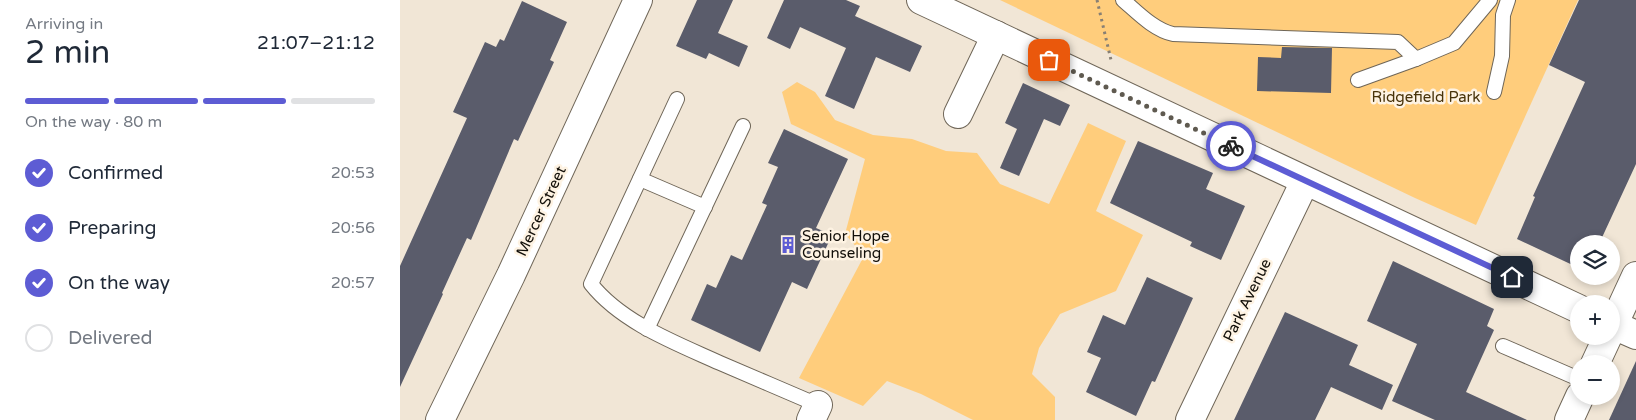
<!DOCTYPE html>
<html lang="en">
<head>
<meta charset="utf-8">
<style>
	:root { --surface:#fff; --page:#f6f6f7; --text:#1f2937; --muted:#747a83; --line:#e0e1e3; --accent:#5d5cd4 }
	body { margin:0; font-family:"Varela Round",sans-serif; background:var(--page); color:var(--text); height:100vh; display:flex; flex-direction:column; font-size:19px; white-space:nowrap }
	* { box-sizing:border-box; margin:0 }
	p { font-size:16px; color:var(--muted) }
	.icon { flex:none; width:28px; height:28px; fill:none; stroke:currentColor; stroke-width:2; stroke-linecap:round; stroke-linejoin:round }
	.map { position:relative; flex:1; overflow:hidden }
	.drawer { display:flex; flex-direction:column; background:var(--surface); width:400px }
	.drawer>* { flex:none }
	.buttons { position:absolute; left:1170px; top:235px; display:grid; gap:10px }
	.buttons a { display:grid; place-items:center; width:50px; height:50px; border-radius:50%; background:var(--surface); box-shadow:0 2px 8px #0003; font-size:25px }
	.pin { position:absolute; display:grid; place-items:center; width:42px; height:42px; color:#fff; margin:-21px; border-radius:10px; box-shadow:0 2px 8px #0006 }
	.courier { position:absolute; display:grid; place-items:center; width:50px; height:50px; margin:-25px; border:4px solid #5d5cd4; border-radius:50%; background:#fff; color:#222; box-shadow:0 1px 6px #0007 }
	.headline em { font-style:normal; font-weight:600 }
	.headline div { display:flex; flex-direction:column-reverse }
	.headline { display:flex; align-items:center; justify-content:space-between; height:85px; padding:0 25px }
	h1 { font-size:32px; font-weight:600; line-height:38px }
	.bar { display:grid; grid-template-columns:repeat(4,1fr); gap:8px 5px; align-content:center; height:60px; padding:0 25px }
	.bar i { height:6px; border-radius:4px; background:var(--line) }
	.bar .on { background:var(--accent) }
	.bar p { grid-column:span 4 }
	ol { padding:0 25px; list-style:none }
	li { display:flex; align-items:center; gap:15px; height:55px }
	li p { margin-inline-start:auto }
	li .icon { padding:5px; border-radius:50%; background:var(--accent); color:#fff; stroke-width:4 }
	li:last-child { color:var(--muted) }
	li i { width:28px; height:28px; border:2px solid var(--line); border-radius:50% }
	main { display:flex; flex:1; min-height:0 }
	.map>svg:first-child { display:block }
	.green { fill:#ffcd7c }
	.building { fill:#5a5c6b }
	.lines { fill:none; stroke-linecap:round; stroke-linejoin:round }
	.service-casing { stroke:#6f6658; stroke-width:16 }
	.minor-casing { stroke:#6f6658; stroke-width:30 }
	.path { stroke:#877f74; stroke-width:3; stroke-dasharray:2.5 4; stroke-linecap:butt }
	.service { stroke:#fff; stroke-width:14 }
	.minor { stroke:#fff; stroke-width:28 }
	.done { stroke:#5f5a50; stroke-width:5; stroke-dasharray:0 9 }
	.route { stroke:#5d5cd4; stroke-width:6 }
	.labels { text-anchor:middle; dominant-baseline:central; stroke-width:5; stroke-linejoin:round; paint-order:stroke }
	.park-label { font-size:15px; fill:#48330a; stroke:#fef3e3 }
	.street-label { font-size:15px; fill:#110e08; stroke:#fef3e3 }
	.poi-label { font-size:15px; fill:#110e08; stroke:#fef3e3; text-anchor:start }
</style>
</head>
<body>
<main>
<section class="drawer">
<div class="headline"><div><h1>2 min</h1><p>Arriving in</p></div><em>21:07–21:12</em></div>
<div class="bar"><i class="on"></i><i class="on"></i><i class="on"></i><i></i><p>On the way · 80 m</p></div>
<ol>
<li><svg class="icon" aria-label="check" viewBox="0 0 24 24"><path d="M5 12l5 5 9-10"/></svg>Confirmed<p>20:53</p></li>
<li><svg class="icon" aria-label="check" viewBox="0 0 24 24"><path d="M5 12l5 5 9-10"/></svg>Preparing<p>20:56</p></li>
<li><svg class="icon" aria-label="check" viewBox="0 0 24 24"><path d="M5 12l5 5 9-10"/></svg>On the way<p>20:57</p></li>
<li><i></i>Delivered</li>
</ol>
</section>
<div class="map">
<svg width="1236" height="420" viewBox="0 0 1236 420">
	<rect width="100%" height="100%" fill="#f1e6d6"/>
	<g class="green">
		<polygon points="600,0 1178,0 1076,225 1015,198"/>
		<polygon points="397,82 415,92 435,120 473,135 512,139 546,151 577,153 600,184 649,204 688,123 726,141 696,211 743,235 716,291 660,314 639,348 632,374 655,397 655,420 573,420 521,394 487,381 463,406 399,378 464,256 445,234 465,159 391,124 382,92"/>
	</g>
	<g class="building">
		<polygon points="297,0 333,0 318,33 348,46 339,67 309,53 306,59 276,46"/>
		<polygon points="384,0 446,0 460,6 455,16 522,46 510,72 476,57 454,109 425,96 446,48 400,27 390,49 367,38"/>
		<polygon points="1179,0 1236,0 1236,164 1199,244 1179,244 1179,268 1117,239 1135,197 1133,196 1185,82 1149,65"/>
		<polygon points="122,1 167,22 150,60 154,62 118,141 114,139 71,240 67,238 42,293 43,294 0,387 0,266 67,118 53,112 85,42 96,47 100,39 104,41"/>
		<polygon points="882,47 932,48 931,93 857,91 858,57 881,58"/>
		<polygon points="623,83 670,105 660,126 644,119 619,176 600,168 617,129 605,123"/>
		<polygon points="384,129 448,159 416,228 432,235 407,289 392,282 360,352 291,320 307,284 316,288 331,255 342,260 367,205 362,203 378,167 368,163"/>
		<polygon points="738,141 813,173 806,189 845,206 821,260 790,246 792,242 710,203"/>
		<polygon points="993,261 1094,309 1087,326 1094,330 1066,392 1127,420 1035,420 992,401 1017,344 967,321"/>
		<polygon points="747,277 793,298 755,382 752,381 736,416 686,392 701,358 687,352 703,315 725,325"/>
		<polygon points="885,312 958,345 949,365 993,385 982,410 931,387 915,420 834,420"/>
		<polygon points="1236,361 1236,420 1209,420"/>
	</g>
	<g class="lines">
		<g class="service-casing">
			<g id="service">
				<path d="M723,0c14,12 31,30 50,34l225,8 18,17 38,-16 36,-43"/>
				<polyline points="958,80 1016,59"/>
				<polyline points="1094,92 1102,56 1103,15 1108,0"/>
				<path d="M277,99l-86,185c31,39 85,59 129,79 33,14 65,28 98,42"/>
				<polyline points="240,179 305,207"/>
				<polyline points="247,329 343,126"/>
				<polyline points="1103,346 1179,379"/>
			</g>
		</g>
		<g class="minor-casing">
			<g id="minor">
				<polyline points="521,0 1179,309"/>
				<polyline points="558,114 596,35"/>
				<polyline points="1211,324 1236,335"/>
				<polyline points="1211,330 1236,276"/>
				<polyline points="1195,364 1208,336"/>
				<polyline points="40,420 111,275 238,0"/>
				<polyline points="411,420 418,405"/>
				<polyline points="790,420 905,181"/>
				<polyline points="1169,420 1180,396"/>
			</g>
		</g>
		<polyline class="path" points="697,0 711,60"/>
		<use href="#service" class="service"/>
		<use href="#minor" class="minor"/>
	</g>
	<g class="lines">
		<polyline class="done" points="649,60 831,146"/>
		<polyline class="route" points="831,146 1112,277"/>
	</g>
	<defs>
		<g id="building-bare" transform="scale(1.35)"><path d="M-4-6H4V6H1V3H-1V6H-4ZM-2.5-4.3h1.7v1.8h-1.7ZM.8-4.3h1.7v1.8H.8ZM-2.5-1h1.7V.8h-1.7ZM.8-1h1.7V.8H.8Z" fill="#5d5cd4" stroke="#fef3e3" stroke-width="2.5" paint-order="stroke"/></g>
	</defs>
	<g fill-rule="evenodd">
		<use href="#building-bare" x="388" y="245"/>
	</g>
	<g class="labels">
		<g class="park-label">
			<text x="1026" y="97">Ridgefield Park</text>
		</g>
		<g class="street-label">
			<text transform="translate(141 211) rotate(-65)">Mercer Street</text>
			<text transform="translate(847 300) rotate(-64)">Park Avenue</text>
		</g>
		<g class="poi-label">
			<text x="402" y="236">Senior Hope<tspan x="402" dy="17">Counseling</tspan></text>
		</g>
	</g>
</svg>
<div class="buttons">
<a><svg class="icon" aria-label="layers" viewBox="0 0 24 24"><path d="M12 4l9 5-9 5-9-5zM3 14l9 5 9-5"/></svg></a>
<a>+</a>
<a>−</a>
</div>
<div class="pin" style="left:649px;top:60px;background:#ea580c"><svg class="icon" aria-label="bag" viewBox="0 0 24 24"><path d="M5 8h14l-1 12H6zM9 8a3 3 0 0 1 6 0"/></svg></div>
<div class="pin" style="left:1112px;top:277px;background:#1f2937"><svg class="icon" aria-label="home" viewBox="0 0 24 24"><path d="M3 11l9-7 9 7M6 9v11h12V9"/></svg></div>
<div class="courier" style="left:831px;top:146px"><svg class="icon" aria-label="bike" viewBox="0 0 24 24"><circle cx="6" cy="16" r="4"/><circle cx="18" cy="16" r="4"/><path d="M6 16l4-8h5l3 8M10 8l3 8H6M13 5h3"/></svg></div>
</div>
</main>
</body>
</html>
